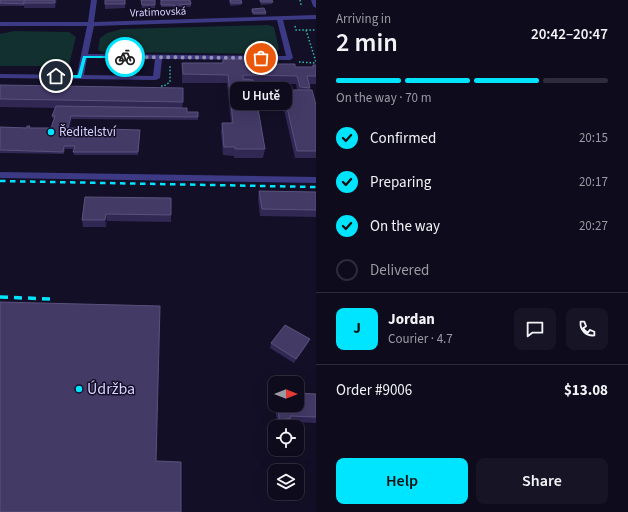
<!DOCTYPE html>
<html lang="en">
<head>
<meta charset="utf-8">
<style>
	:root { --surface:#0e0b1c; --page:#171425; --text:#f1f3f6; --muted:#9b9ba3; --line:#2e2b3b; --accent:#00e5ff }
	body { margin:0; font-family:"Source Sans 3",sans-serif; background:var(--page); color:var(--text); height:100vh; display:flex; flex-direction:column; font-size:15px; white-space:nowrap }
	* { box-sizing:border-box; margin:0 }
	p { font-size:13px; color:var(--muted) }
	.icon { flex:none; width:22px; height:22px; fill:none; stroke:currentColor; stroke-width:2; stroke-linecap:round; stroke-linejoin:round }
	.map { position:relative; flex:1; overflow:hidden }
	.side { display:flex; flex-direction:column; background:var(--surface); width:312px }
	.side>* { flex:none }
	.needle { width:26px; rotate:90deg }
	.fabs { position:absolute; left:268px; top:376px; display:grid; gap:8px }
	.fabs a { display:grid; place-items:center; width:36px; height:36px; border-radius:8px; background:var(--surface); box-shadow:0 4px 16px #0002,0 0 0 1px var(--line); font-size:20px }
	.pin { position:absolute; display:grid; place-items:center; width:34px; height:34px; color:#fff; margin:-17px; border:2px solid #fff; border-radius:50%; box-shadow:0 1px 4px #0007 }
	.courier { position:absolute; display:grid; place-items:center; width:40px; height:40px; margin:-20px; border:3px solid #00e5ff; border-radius:50%; background:#fff; color:#222; box-shadow:0 1px 5px #0007 }
	.bubble { position:absolute; height:28px; border-radius:8px; background:var(--surface); box-shadow:0 4px 16px #0002,0 0 0 1px var(--line); font-size:13px; font-weight:600; line-height:28px; text-align:center }
	.summary em { font-style:normal; font-weight:600 }
	.summary div { display:flex; flex-direction:column-reverse }
	.summary { display:flex; align-items:center; justify-content:space-between; height:68px; padding:0 20px }
	h1 { font-size:26px; font-weight:600; line-height:30px }
	.bar { display:grid; grid-template-columns:repeat(4,1fr); gap:6px 4px; align-content:center; height:48px; padding:0 20px }
	.bar i { height:5px; border-radius:3px; background:var(--line) }
	.bar .current { background:var(--accent) }
	.bar p { grid-column:span 4 }
	.line { display:flex; align-items:center; gap:10px; padding:0 20px; border-top:1px solid var(--line) }
	.line div { flex:1 }
	.round { display:grid; place-items:center; flex:none; width:42px; height:42px; border-radius:8px; background:var(--page) }
	ol { padding:0 20px; list-style:none }
	li { display:flex; align-items:center; gap:12px; height:44px }
	li p { margin-inline-start:auto }
	li .icon { padding:4px; border-radius:50%; background:var(--accent); color:#111; stroke-width:4 }
	li:last-child { color:var(--muted) }
	li i { width:22px; height:22px; border:2px solid var(--line); border-radius:50% }
	.primary-button { display:flex; gap:8px; margin-top:auto; padding:8px 20px }
	.primary-button a { flex:1; height:46px; border-radius:8px; background:var(--accent); color:#111; font-size:16px; font-weight:600; line-height:46px; text-align:center }
	.primary-button a+a { background:var(--page); color:var(--text) }
	main { display:flex; flex:1; min-height:0 }
	.map>svg:first-child { display:block }
	.green { fill:#12302f }
	.lines { fill:none; stroke-linecap:round; stroke-linejoin:round }
	.path { stroke:#2fb8b0; stroke-width:1.5; stroke-dasharray:1.5 2; stroke-linecap:butt }
	.minor { fill:#3d3a85; fill-rule:evenodd }
	.rail-far1 { stroke:#00e5ff; stroke-width:2.5; stroke-dasharray:5.5 4.5; stroke-linecap:butt }
	.rail { stroke:#00e5ff; stroke-width:3.5; stroke-dasharray:8 6; stroke-linecap:butt }
	.wall { fill:#312854 }
	.shaded-wall { fill:#1d163a }
	.building { fill:#433a66; stroke:#5a527e }
	.route { fill:#00e5ff }
	.done { stroke:#948fb3; stroke-width:4; stroke-dasharray:0 7.2 }
	.poi-dot { fill:#00e5ff; stroke:#130f26; stroke-width:1.5 }
	.labels { text-anchor:middle; dominant-baseline:central; stroke-width:3; stroke-linejoin:round; paint-order:stroke }
	.far-street-label { font-size:11px; fill:#d9d4ff; stroke:#130f26 }
	.poi-label { font-size:13px; fill:#d9d4ff; stroke:#130f26; text-anchor:start }
	.near-poi-label { font-size:16px; fill:#d9d4ff; stroke:#130f26; text-anchor:start }
</style>
</head>
<body>
<main>
<div class="map">
<svg width="316" height="512" viewBox="0 0 316 512">
	<rect width="100%" height="100%" fill="#130f26"/>
	<g class="green">
		<polygon points="268,25 274,27 279,49 276,53 269,54 103,52 98,50 100,38 107,33 122,29"/>
		<polygon points="14,31 69,32 76,37 69,65 68,66 0,66 0,34"/>
	</g>
	<g class="lines">
		<g class="path">
			<polyline points="300,0 301,5"/>
			<polyline points="295,26 296,30 316,30"/>
			<polyline points="306,30 316,62"/>
			<polyline points="299,62 316,63"/>
			<polyline points="161,86 164,86 170,82 170,65"/>
		</g>
		<g class="minor">
			<path d="M91,0h6l-3,22 222,-7v4l-33,1 10,38 -3,2 -128,-1 -2,19 -4,2 -156,-2v-4l77,1 10,-49h-87v-4h88zM277,20l9,36 -198,-2 6,-28zM87,58l68,1 -2,17 -69,-1z"/>
			<polygon points="311,0 316,0 316,8 313,6"/>
			<polygon points="0,172 316,177 316,183 0,178"/>
		</g>
		<polyline class="rail-far1" points="0,181 316,187"/>
		<polyline class="rail" points="0,297 50,299"/>
	</g>
	<g class="wall">
		<polygon points="0,0 57,0 55,8 24,8 24,6 0,6"/>
		<polygon points="125,0 125,8 105,9 105,4"/>
		<polygon points="141,0 155,0 155,8 142,8"/>
		<polygon points="161,0 191,4 191,7 178,7 178,9 174,9 174,7 161,7"/>
		<polygon points="229,0 241,0 242,3 241,5 230,6"/>
		<polygon points="259,0 272,0 273,2 272,4 261,5"/>
		<polygon points="252,9 266,13 266,15 253,15 251,11"/>
		<polygon points="223,59 254,64 295,67 312,67 313,65 316,65 316,84 310,84 310,90 316,105 316,158 295,158 281,97 283,90 297,90 296,84 254,84 265,149 263,158 234,158 234,156 223,155 221,132 222,123 231,123 227,83 182,83 182,63 223,63"/>
		<polygon points="0,85 183,102 182,108 187,112 198,117 198,120 72,119 69,128 140,133 138,155 74,155 73,152 74,149 65,149 64,154 0,153 0,127 51,128 54,118 52,118 52,116 55,108 0,107"/>
		<polygon points="259,191 316,192 316,217 260,216 258,198"/>
		<polygon points="85,197 171,215 171,222 107,221 106,227 83,227 82,220"/>
		<polygon points="310,339 308,344 294,363 270,348 271,343"/>
		<polygon points="316,394 316,423 289,422 288,424 279,425 277,423 275,405 297,405"/>
	</g>
	<g class="shaded-wall">
		<polygon points="55,0 57,0 55,8"/>
		<polygon points="71,116 72,119 69,131 68,128"/>
		<polygon points="106,214 107,221 106,227 105,220"/>
		<polygon points="310,339 308,344 294,363 296,359"/>
	</g>
	<g class="building">
		<polygon points="0,0 25,0 24,4 0,3"/>
		<polygon points="25,0 55,0 55,3 23,3"/>
		<rect x="105" y="0" width="20" height="4"/>
		<polygon points="141,0 155,0 155,5 142,5"/>
		<polygon points="161,0 190,0 191,4 178,5 178,6 175,6 174,5 161,5"/>
		<polygon points="230,0 241,0 242,3 231,3"/>
		<polygon points="260,0 272,0 273,2 261,2"/>
		<polygon points="264,8 266,13 253,13 252,9"/>
		<polygon points="223,59 253,59 254,64 295,64 295,67 313,67 313,65 316,65 316,76 307,76 310,88 300,87 297,76 243,75 243,79 253,80 265,149 235,149 235,147 224,147 222,123 233,123 228,75 183,74 182,63 223,63"/>
		<polygon points="0,85 183,88 183,102 0,99"/>
		<polygon points="283,90 312,90 316,105 316,151 297,151"/>
		<polygon points="56,106 183,108 187,108 187,112 198,112 198,117 71,116 68,128 140,130 138,152 73,152 75,146 64,146 63,152 0,150 0,127 27,128 27,126 30,126 29,128 51,128 55,116 52,116"/>
		<polygon points="259,191 316,192 316,210 262,209"/>
		<polygon points="85,197 171,198 171,215 106,214 105,220 82,220"/>
		<polygon points="0,302 160,306 156,461 181,462 181,512 0,512"/>
		<polygon points="285,325 310,339 296,359 271,343"/>
		<polygon points="297,393 316,394 316,417 290,416 291,418 281,420 279,418 278,405 297,405"/>
	</g>
	<polygon class="route" points="83,56 125,56 127,57 125,58 86,58 81,78 54,77 56,75 78,75"/>
	<g class="lines">
		<polyline class="done" points="125,57 261,58"/>
	</g>
	<g class="poi-dot">
		<circle cx="51" cy="132" r="4"/>
		<circle cx="79" cy="389" r="4"/>
	</g>
	<g class="labels">
		<g class="far-street-label">
			<text transform="translate(158 12) rotate(-2)">Vratimovská</text>
		</g>
		<g class="poi-label">
			<text x="59" y="132">Ředitelství</text>
		</g>
		<g class="near-poi-label">
			<text x="87" y="389">Údržba</text>
		</g>
	</g>
</svg>
<div class="fabs">
<a><svg class="needle" viewBox="-14 -14 28 28"><path d="M0-13l5 13h-10z" fill="#e53935"/><path d="M0 13l5-13h-10z" fill="#9b9ba3"/></svg></a>
<a><svg class="icon" aria-label="locate" viewBox="0 0 24 24"><circle cx="12" cy="12" r="6"/><path d="M12 2v4M12 18v4M2 12h4M18 12h4"/></svg></a>
<a><svg class="icon" aria-label="layers" viewBox="0 0 24 24"><path d="M12 4l9 5-9 5-9-5zM3 14l9 5 9-5"/></svg></a>
</div>
<div class="pin" style="left:261px;top:58px;background:#ea580c"><svg class="icon" aria-label="bag" viewBox="0 0 24 24"><path d="M5 8h14l-1 12H6zM9 8a3 3 0 0 1 6 0"/></svg></div>
<div class="pin" style="left:56px;top:76px;background:#1f2937"><svg class="icon" aria-label="home" viewBox="0 0 24 24"><path d="M3 11l9-7 9 7M6 9v11h12V9"/></svg></div>
<div class="courier" style="left:125px;top:57px"><svg class="icon" aria-label="bike" viewBox="0 0 24 24"><circle cx="6" cy="16" r="4"/><circle cx="18" cy="16" r="4"/><path d="M6 16l4-8h5l3 8M10 8l3 8H6M13 5h3"/></svg></div>
<div class="bubble" style="left:230px;top:82px;width:62px">U Hutě</div>
</div>
<section class="side">
<div class="summary"><div><h1>2 min</h1><p>Arriving in</p></div><em>20:42–20:47</em></div>
<div class="bar"><i class="current"></i><i class="current"></i><i class="current"></i><i></i><p>On the way · 70 m</p></div>
<ol>
<li><svg class="icon" aria-label="check" viewBox="0 0 24 24"><path d="M5 12l5 5 9-10"/></svg>Confirmed<p>20:15</p></li>
<li><svg class="icon" aria-label="check" viewBox="0 0 24 24"><path d="M5 12l5 5 9-10"/></svg>Preparing<p>20:17</p></li>
<li><svg class="icon" aria-label="check" viewBox="0 0 24 24"><path d="M5 12l5 5 9-10"/></svg>On the way<p>20:27</p></li>
<li><i></i>Delivered</li>
</ol>
<div class="line" style="height:72px"><b class="round" style="background:var(--accent);color:#111">J</b><div><b>Jordan</b><p>Courier · 4.7</p></div><a class="round"><svg class="icon" aria-label="chat" viewBox="0 0 24 24"><path d="M4 5h16v11H9l-5 4z"/></svg></a><a class="round"><svg class="icon" aria-label="phone" viewBox="0 0 24 24"><path d="M5 4h4l2 5-3 2q2 4 5 5l2-3 5 2v4C11 20 4 13 5 4z"/></svg></a></div>
<div class="line" style="height:52px"><div>Order #9006</div><b>$13.08</b></div>
<div class="primary-button"><a>Help</a><a>Share</a></div>
</section>
</main>
</body>
</html>
